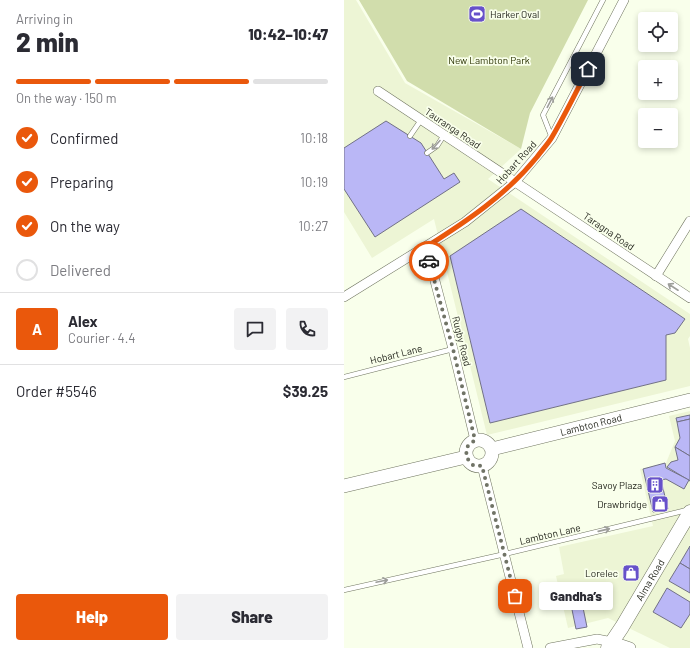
<!DOCTYPE html>
<html lang="en">
<head>
<meta charset="utf-8">
<style>
	:root { --surface:#fff; --page:#f2f2f3; --text:#2b2b33; --muted:#7c7c81; --line:#e1e1e2; --accent:#ea580c }
	body { margin:0; font-family:Barlow,sans-serif; background:var(--page); color:var(--text); height:100vh; display:flex; flex-direction:column; font-size:15px; white-space:nowrap }
	* { box-sizing:border-box; margin:0 }
	p { font-size:13px; color:var(--muted) }
	.icon { flex:none; width:22px; height:22px; fill:none; stroke:currentColor; stroke-width:2; stroke-linecap:round; stroke-linejoin:round }
	.map { position:relative; flex:1; overflow:hidden }
	.side { display:flex; flex-direction:column; background:var(--surface); width:344px }
	.side>* { flex:none }
	.controls { position:absolute; left:294px; top:12px; display:grid; gap:8px }
	.controls a { display:grid; place-items:center; width:40px; height:40px; border-radius:4px; background:var(--surface); box-shadow:0 2px 6px #0003; font-size:20px }
	.pin { position:absolute; display:grid; place-items:center; width:34px; height:34px; color:#fff; margin:-17px; border-radius:8px; box-shadow:0 2px 6px #0006 }
	.courier { position:absolute; display:grid; place-items:center; width:40px; height:40px; margin:-20px; border:3px solid #ea580c; border-radius:50%; background:#fff; color:#222; box-shadow:0 1px 5px #0007 }
	.bubble { position:absolute; height:28px; border-radius:4px; background:var(--surface); box-shadow:0 2px 6px #0003; font-size:13px; font-weight:800; line-height:28px; text-align:center }
	.summary em { font-style:normal; font-weight:800 }
	.summary div { display:flex; flex-direction:column-reverse }
	.summary { display:flex; align-items:center; justify-content:space-between; height:68px; padding:0 16px }
	h1 { font-size:26px; font-weight:800; line-height:30px }
	.bar { display:grid; grid-template-columns:repeat(4,1fr); gap:6px 4px; align-content:center; height:48px; padding:0 16px }
	.bar i { height:5px; border-radius:3px; background:var(--line) }
	.bar .active { background:var(--accent) }
	.bar p { grid-column:span 4 }
	.line { display:flex; align-items:center; gap:10px; padding:0 16px; border-top:1px solid var(--line) }
	.line div { flex:1 }
	.round { display:grid; place-items:center; flex:none; width:42px; height:42px; border-radius:4px; background:var(--page) }
	ol { padding:0 16px; list-style:none }
	li { display:flex; align-items:center; gap:12px; height:44px }
	li p { margin-inline-start:auto }
	li .icon { padding:4px; border-radius:50%; background:var(--accent); color:#fff; stroke-width:4 }
	li:last-child { color:var(--muted) }
	li i { width:22px; height:22px; border:2px solid var(--line); border-radius:50% }
	.cta { display:flex; gap:8px; margin-top:auto; padding:8px 16px }
	.cta a { flex:1; height:46px; border-radius:4px; background:var(--accent); color:#fff; font-size:16px; font-weight:800; line-height:46px; text-align:center }
	.cta a+a { background:var(--page); color:var(--text) }
	main { display:flex; flex:1; min-height:0 }
	.map>svg:first-child { display:block }
	.built { fill:#edf5d5 }
	.green { fill:#d1ddac }
	.building { fill:#bab7f6; stroke:#727186 }
	.lines { fill:none; stroke-linecap:round; stroke-linejoin:round }
	.service-casing { stroke:#707560; stroke-width:5.5 }
	.minor-casing { stroke:#707560; stroke-width:10 }
	.tertiary-casing { stroke:#707560; stroke-width:12 }
	.secondary-casing { stroke:#707560; stroke-width:14 }
	.primary-casing { stroke:#707560; stroke-width:15 }
	.service { stroke:#fff; stroke-width:4.5 }
	.minor { stroke:#fff; stroke-width:9 }
	.tertiary { stroke:#fff; stroke-width:11 }
	.secondary { stroke:#fff; stroke-width:13 }
	.primary { stroke:#fff; stroke-width:14 }
	.oneway { stroke:#9d9e9a }
	.done { stroke:#707366; stroke-width:4; stroke-dasharray:0 7.2 }
	.route { stroke:#ea580c; stroke-width:5 }
	.labels { text-anchor:middle; dominant-baseline:central; stroke-width:3.5; stroke-linejoin:round; paint-order:stroke }
	.poi-label { font-size:10px; fill:#26281f; stroke:#f9ffeb; text-anchor:end }
	.park-label { font-size:10px; fill:#293100; stroke:#f9ffeb }
	.street-label { font-size:10px; fill:#26281f; stroke:#f9ffeb }
</style>
</head>
<body>
<main>
<section class="side">
<div class="summary"><div><h1>2 min</h1><p>Arriving in</p></div><em>10:42–10:47</em></div>
<div class="bar"><i class="active"></i><i class="active"></i><i class="active"></i><i></i><p>On the way · 150 m</p></div>
<ol>
<li><svg class="icon" aria-label="check" viewBox="0 0 24 24"><path d="M5 12l5 5 9-10"/></svg>Confirmed<p>10:18</p></li>
<li><svg class="icon" aria-label="check" viewBox="0 0 24 24"><path d="M5 12l5 5 9-10"/></svg>Preparing<p>10:19</p></li>
<li><svg class="icon" aria-label="check" viewBox="0 0 24 24"><path d="M5 12l5 5 9-10"/></svg>On the way<p>10:27</p></li>
<li><i></i>Delivered</li>
</ol>
<div class="line" style="height:72px"><b class="round" style="background:var(--accent);color:#fff">A</b><div><b>Alex</b><p>Courier · 4.4</p></div><a class="round"><svg class="icon" aria-label="chat" viewBox="0 0 24 24"><path d="M4 5h16v11H9l-5 4z"/></svg></a><a class="round"><svg class="icon" aria-label="phone" viewBox="0 0 24 24"><path d="M5 4h4l2 5-3 2q2 4 5 5l2-3 5 2v4C11 20 4 13 5 4z"/></svg></a></div>
<div class="line" style="height:52px"><div>Order #5546</div><b>$39.25</b></div>
<div class="cta"><a>Help</a><a>Share</a></div>
</section>
<div class="map">
<svg width="346" height="648" viewBox="0 0 346 648">
	<rect width="100%" height="100%" fill="#f9ffeb"/>
	<g class="built">
		<polygon points="0,0 12,0 61,83 177,149 144,179 346,314 346,336 344,339 346,348 346,386 143,435 90,219 28,258 0,212"/>
		<polygon points="346,411 346,648 326,648 264,618 224,628 212,576 220,574 215,547 309,526 296,469 322,463 331,441 325,416"/>
	</g>
	<polygon class="green" points="15,0 244,0 186,113 177,149 63,81"/>
	<g class="building">
		<polygon points="42,121 77,143 100,179 110,173 116,182 31,237 0,189 0,148"/>
		<polygon points="177,209 341,319 331,333 322,335 322,380 146,423 106,256"/>
		<polygon points="346,415 346,419 333,422 332,418"/>
		<polygon points="346,419 346,456 331,447 336,438 333,422"/>
		<polygon points="331,447 346,456 346,481 323,467 327,462 334,460"/>
		<polygon points="321,463 322,468 345,480 340,489 322,479 317,480 324,509 309,512 299,469"/>
		<polygon points="346,546 346,569 336,563"/>
		<polygon points="336,563 346,569 346,593 325,581"/>
		<polygon points="323,588 346,602 346,614 337,628 309,612"/>
		<polygon points="236,593 243,627 232,629 225,595"/>
	</g>
	<g class="lines">
		<g class="service-casing">
			<g id="service">
				<polyline points="66,136 77,120"/>
				<polyline points="208,138 199,115 259,0"/>
				<polyline points="83,153 93,146 100,135"/>
				<polyline points="0,377 109,349"/>
				<polyline points="0,590 161,554 343,510"/>
			</g>
		</g>
		<g class="minor-casing">
			<g id="minor">
				<polyline points="34,91 346,298"/>
				<polyline points="82,247 109,349 131,440"/>
				<polyline points="312,276 346,221"/>
				<polyline points="0,297 121,222 171,182 208,138 280,0"/>
				<polyline points="138,466 184,648"/>
				<polyline points="206,648 248,640 253,639 268,642"/>
			</g>
		</g>
		<g class="tertiary-casing">
			<polyline id="tertiary" points="268,642 286,648"/>
		</g>
		<g class="secondary-casing">
			<g id="secondary">
				<circle cx="135" cy="453" r="13"/>
				<path id="s1" d="M148,449l198,-49"/>
				<polyline points="0,486 122,457"/>
			</g>
		</g>
		<g class="primary-casing">
			<g id="primary">
				<path id="s2" d="M264,648l14,-21 68,-115"/>
			</g>
		</g>
		<use href="#service" class="service"/>
		<use href="#minor" class="minor"/>
		<use href="#tertiary" class="tertiary"/>
		<use href="#secondary" class="secondary"/>
		<use href="#primary" class="primary"/>
	</g>
	<defs><path id="oneway-shaft" d="M-6 0H5M1.5-3L5.5 0L1.5 3" fill="none" stroke-width="1.6" stroke-linecap="round" stroke-linejoin="round"/></defs>
	<g class="oneway">
		<use href="#oneway-shaft" transform="translate(206 102) rotate(-63)"/>
		<use href="#oneway-shaft" transform="translate(92 145) rotate(132)"/>
		<use href="#oneway-shaft" transform="translate(329 287) rotate(-147)"/>
		<use href="#oneway-shaft" transform="translate(260 530) rotate(-13)"/>
		<use href="#oneway-shaft" transform="translate(38 581) rotate(-12)"/>
	</g>
	<g class="lines">
		<polyline class="done" points="85,261 109,349 131,440 123,447 122,457 129,465 138,466 171,596"/>
		<path class="route" d="M85,261l-3,-14c41,-26 80,-52 111,-90 5,-7 11,-13 15,-20 13,-22 24,-45 36,-68"/>
	</g>
	<defs>
		<g id="stadium-square" transform="scale(0.9)"><rect x="-9" y="-9" width="18" height="18" rx="4" fill="#6751ca" stroke="#f9ffeb"/><path d="M0-5a6.5 5 0 1 0 0 10a6.5 5 0 1 0 0-10ZM-3.5-1.8h7v3.6h-7Z" fill="#fff"/></g>
		<g id="building-square" transform="scale(0.9)"><rect x="-9" y="-9" width="18" height="18" rx="4" fill="#6751ca" stroke="#f9ffeb"/><path d="M-4-6H4V6H1V3H-1V6H-4ZM-2.5-4.3h1.7v1.8h-1.7ZM.8-4.3h1.7v1.8H.8ZM-2.5-1h1.7V.8h-1.7ZM.8-1h1.7V.8H.8Z" fill="#fff"/></g>
		<g id="shop-square" transform="scale(0.9)"><rect x="-9" y="-9" width="18" height="18" rx="4" fill="#6751ca" stroke="#f9ffeb"/><path d="M-5-2.5h2.3a2.7 3.5 0 0 1 5.4 0H5L5.5 6h-11ZM-1.5-2.5h3a1.5 2.3 0 0 0-3 0Z" fill="#fff"/></g>
	</defs>
	<g fill-rule="evenodd">
		<use href="#stadium-square" x="133" y="14"/>
		<use href="#building-square" x="311" y="485"/>
		<use href="#shop-square" x="316" y="504"/>
		<use href="#shop-square" x="287" y="573"/>
	</g>
	<g class="labels">
		<g class="poi-label">
			<text x="146" y="14" text-anchor="start">Harker Oval</text>
			<text x="298" y="485">Savoy Plaza</text>
			<text x="303" y="504">Drawbridge</text>
			<text x="274" y="573">Lorelec</text>
		</g>
		<g class="park-label">
			<text x="145" y="60">New Lambton Park</text>
		</g>
		<g class="street-label">
			<text transform="translate(109 128) rotate(34)">Tauranga Road</text>
			<text transform="translate(172 162) rotate(-48)">Hobart Road</text>
			<text transform="translate(265 231) rotate(34)">Taragna Road</text>
			<text transform="translate(118 341) rotate(76)">Rugby Road</text>
			<text transform="translate(52 354) rotate(-14)">Hobart Lane</text>
			<text stroke="none"><textPath href="#s1" startOffset="102">Lambton Road</textPath></text>
			<text transform="translate(206 534) rotate(-13)">Lambton Lane</text>
			<text stroke="none"><textPath href="#s2" startOffset="80">Alma Road</textPath></text>
		</g>
	</g>
</svg>
<div class="controls">
<a><svg class="icon" aria-label="locate" viewBox="0 0 24 24"><circle cx="12" cy="12" r="6"/><path d="M12 2v4M12 18v4M2 12h4M18 12h4"/></svg></a>
<a>+</a>
<a>−</a>
</div>
<div class="pin" style="left:171px;top:596px;background:#ea580c"><svg class="icon" aria-label="bag" viewBox="0 0 24 24"><path d="M5 8h14l-1 12H6zM9 8a3 3 0 0 1 6 0"/></svg></div>
<div class="pin" style="left:244px;top:69px;background:#1f2937"><svg class="icon" aria-label="home" viewBox="0 0 24 24"><path d="M3 11l9-7 9 7M6 9v11h12V9"/></svg></div>
<div class="courier" style="left:85px;top:261px"><svg class="icon" aria-label="car" viewBox="0 0 24 24"><path d="M5 17H2v-5l4-1 3-4h7l3 4 3 1v5h-3M9 17h6M6 11h13"/><circle cx="7" cy="17" r="2"/><circle cx="17" cy="17" r="2"/></svg></div>
<div class="bubble" style="left:195px;top:582px;width:74px">Gandha’s</div>
</div>
</main>
</body>
</html>
